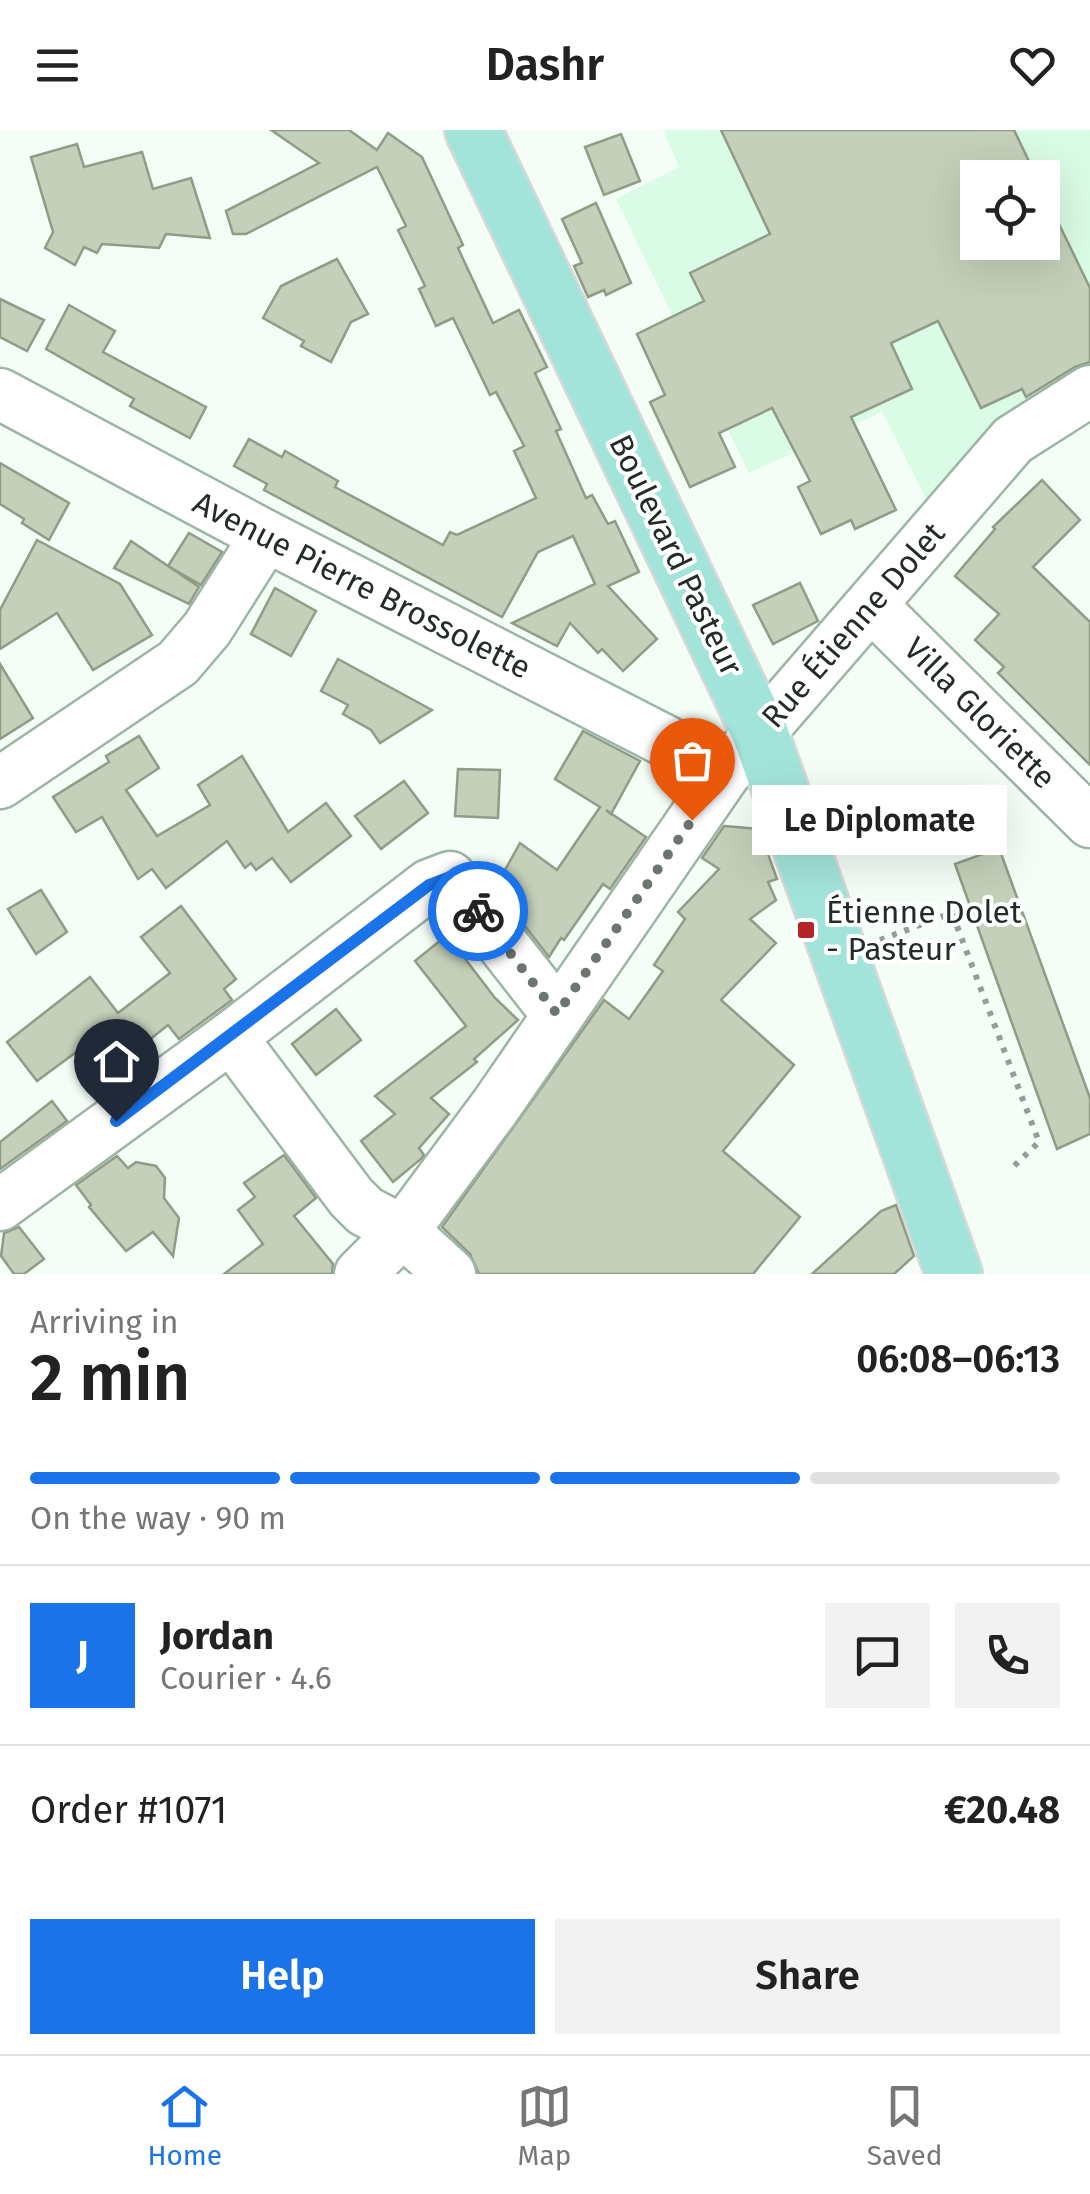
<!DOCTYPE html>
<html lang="en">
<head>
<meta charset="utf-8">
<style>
	:root { --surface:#fff; --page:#f2f2f2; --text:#222; --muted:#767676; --line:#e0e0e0; --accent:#1a73e8 }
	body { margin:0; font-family:"Fira Sans",sans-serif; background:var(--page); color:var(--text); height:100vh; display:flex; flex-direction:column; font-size:38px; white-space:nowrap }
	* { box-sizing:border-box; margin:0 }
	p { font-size:32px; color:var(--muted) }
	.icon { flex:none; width:55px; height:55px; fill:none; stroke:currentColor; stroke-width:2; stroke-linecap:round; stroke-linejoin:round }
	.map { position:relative; height:1144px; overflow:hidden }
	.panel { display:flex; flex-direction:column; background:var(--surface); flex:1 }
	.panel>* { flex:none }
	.fabs { position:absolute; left:960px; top:30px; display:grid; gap:20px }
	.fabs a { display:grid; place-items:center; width:100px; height:100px; border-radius:0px; background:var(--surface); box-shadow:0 10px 40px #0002; font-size:50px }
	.pin { position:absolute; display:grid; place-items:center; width:85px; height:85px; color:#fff; margin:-102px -42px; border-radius:50% 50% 50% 0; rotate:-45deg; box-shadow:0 0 10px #0007 }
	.pin .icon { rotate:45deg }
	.courier { position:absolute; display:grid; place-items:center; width:100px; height:100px; margin:-50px; border:8px solid #1a73e8; border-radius:50%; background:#fff; color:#222; box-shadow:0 2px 12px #0007 }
	.bubble { position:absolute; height:70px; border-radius:0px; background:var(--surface); box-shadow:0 10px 40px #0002; font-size:32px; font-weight:600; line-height:70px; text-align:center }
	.head em { font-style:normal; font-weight:600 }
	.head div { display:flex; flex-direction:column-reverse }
	.head { display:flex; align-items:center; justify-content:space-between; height:170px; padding:0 30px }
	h1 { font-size:65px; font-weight:600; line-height:75px }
	.bar { display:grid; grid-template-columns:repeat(4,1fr); gap:15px 10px; align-content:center; height:120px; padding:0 30px }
	.bar i { height:12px; border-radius:8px; background:var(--line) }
	.bar .on { background:var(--accent) }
	.bar p { grid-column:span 4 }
	.line { display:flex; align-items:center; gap:25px; padding:0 30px; border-top:2px solid var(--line) }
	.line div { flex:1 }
	.round { display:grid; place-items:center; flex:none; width:105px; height:105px; border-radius:0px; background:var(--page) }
	.button { display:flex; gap:20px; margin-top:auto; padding:20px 30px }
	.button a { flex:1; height:115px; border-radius:0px; background:var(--accent); color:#fff; font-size:40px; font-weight:600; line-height:115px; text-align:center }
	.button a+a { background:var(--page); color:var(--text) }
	header { display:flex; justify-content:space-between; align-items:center; height:130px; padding:0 30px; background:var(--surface); font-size:45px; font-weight:600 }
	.tab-bar { display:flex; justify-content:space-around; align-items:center; height:140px; border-top:2px solid var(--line); background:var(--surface); font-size:28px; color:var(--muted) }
	.tab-bar a { display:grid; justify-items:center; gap:5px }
	.tab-bar .on { color:var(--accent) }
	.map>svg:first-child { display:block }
	.built { fill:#dafbe5; fill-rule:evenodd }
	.building { fill:#c4d0b9; stroke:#909c86; stroke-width:2.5 }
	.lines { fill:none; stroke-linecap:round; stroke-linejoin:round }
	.minor-casing { stroke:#9db5a5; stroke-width:55 }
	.major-casing { stroke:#d7d9d8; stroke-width:60 }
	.path { stroke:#949e97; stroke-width:6; stroke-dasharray:5 8; stroke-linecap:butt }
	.minor { stroke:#fff; stroke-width:50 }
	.major { stroke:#a3e4da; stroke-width:55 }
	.done { stroke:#6c766f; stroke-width:10; stroke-dasharray:0 18 }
	.route { stroke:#1a73e8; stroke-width:12 }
	.poi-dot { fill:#b52527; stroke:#fff; stroke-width:4 }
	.labels { text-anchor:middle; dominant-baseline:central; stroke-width:8; stroke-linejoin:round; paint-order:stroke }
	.street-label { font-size:32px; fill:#232d26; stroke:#fff }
	.poi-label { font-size:32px; fill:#232d26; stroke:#fff; text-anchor:start }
</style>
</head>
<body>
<header><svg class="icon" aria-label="menu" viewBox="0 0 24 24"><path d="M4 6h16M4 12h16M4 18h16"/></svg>Dashr<svg class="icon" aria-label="heart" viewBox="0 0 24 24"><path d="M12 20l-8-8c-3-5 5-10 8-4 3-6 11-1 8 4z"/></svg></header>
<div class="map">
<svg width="1090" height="1144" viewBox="0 0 1090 1144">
	<rect width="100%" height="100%" fill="#f4fef7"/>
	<path class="built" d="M663,0h427v239l-161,135 -47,-92 -133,61 -133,-274 63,-32zM978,48h64v64h-64z"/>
	<g class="building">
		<polygon points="271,0 349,0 377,20 388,3 422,27 463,115 458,118 493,193 519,180 547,237 535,243 561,299 556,301 586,368 592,365 608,394 615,391 639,442 608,456 657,509 623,541 602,519 598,523 570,493 557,516 512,493 595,454 573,406 538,422 502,487 264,360 267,354 234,336 249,309 282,327 285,321 338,351 335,357 443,415 450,402 457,405 536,368 514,321 524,316 496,262 490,265 453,188 436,196 419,159 425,156 398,100 406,96 377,37 246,104 233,104 226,81 319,33"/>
		<polygon points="721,0 1014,0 1037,48 978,48 978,112 1042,112 1042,59 1090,158 1090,232 1075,237 1026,267 1022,259 981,278 938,191 891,213 912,259 851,287 896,380 855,399 851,390 821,404 798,357 810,351 772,278 719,303 735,337 690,357 650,272 665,265 637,204 704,171 690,143 770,104"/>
		<polygon points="621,4 640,51 604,65 585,17"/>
		<polygon points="77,14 84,37 142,22 153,59 191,48 210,108 166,104 159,118 102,114 97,123 84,117 75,135 45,118 53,102 31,27"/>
		<polygon points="596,73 631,153 606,165 604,160 588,167 574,136 582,133 562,89"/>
		<polygon points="337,129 368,184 351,192 331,232 301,216 304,211 263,188 281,156"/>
		<polygon points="0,169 44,190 27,221 0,207"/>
		<polygon points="69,175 115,201 103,222 206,277 190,308 130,276 134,269 46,219"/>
		<polygon points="0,333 69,373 49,410 22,393 24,389 0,374"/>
		<polygon points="1042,350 1080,390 1033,437 1090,492 1090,635 998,543 1004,537 975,510 999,484 955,446 995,399 993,397"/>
		<polygon points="189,403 222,422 201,455 168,436"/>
		<polygon points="37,410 120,454 152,505 93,540 57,483 0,519 0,480"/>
		<polygon points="131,411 199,457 189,474 114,438"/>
		<polygon points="800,453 818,491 773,514 753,475"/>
		<polygon points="275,458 316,481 291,526 251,504"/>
		<polygon points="338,529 432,580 380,613 371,600 343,584 348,575 321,561"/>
		<polygon points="0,534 33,588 0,609"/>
		<polygon points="583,601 640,631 611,684 606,680 646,707 610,759 603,754 564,810 561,808 549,827 511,778 512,775 495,758 520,713 557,740 600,677 555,649"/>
		<polygon points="139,606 159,638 126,660 157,706 210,675 198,655 242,626 288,702 326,673 351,706 291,752 272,728 256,740 251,733 245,738 227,711 166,758 152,739 138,749 102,687 76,702 53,667 109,632 106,626"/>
		<polygon points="458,639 500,640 498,688 455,686"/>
		<polygon points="404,651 428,683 381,719 355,686"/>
		<polygon points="724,696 759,699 777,749 768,752 776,770 750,789 776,813 721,870 794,935 723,1021 800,1087 753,1144 479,1144 470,1124 442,1097 604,870 629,889 663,841 654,835 685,789 678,782 719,739 702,728"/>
		<polygon points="999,718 1090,968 1090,1004 1057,1019 955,734"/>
		<polygon points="41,760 67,802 36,824 8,779"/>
		<polygon points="181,776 236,849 224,859 232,870 179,909 168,895 113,939 109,934 98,942 79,920 37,951 7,912 90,847 118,883 170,843 141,807"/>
		<polygon points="447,805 495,868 518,890 474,929 477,932 431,968 449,984 419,1018 424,1025 421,1029 393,1052 361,1011 395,984 375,966 466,896 415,831"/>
		<polygon points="336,879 361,910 316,945 292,914"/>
		<polygon points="52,971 67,991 0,1039 0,1012"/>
		<polygon points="284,1025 316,1068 294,1086 333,1134 332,1144 224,1144 263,1114 238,1080 255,1067 244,1053"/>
		<polygon points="117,1026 128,1038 136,1032 156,1036 165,1048 164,1068 179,1088 173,1126 153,1102 126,1121 89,1077 91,1075 76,1055"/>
		<polygon points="896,1075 914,1126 894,1144 812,1144 881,1081"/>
		<polygon points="19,1097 44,1129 24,1144 14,1144 1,1126 4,1103"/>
	</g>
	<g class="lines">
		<g class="minor-casing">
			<g id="minor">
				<polyline points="0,264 266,406 726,642"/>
				<polyline points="871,475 1090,692"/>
				<polyline points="0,653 178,533 207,499 266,406"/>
				<polyline points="231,907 351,1067 365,1081 403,1101 450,1144"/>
				<polyline points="0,1075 231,907 429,755 450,747 557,884"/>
				<polyline points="360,1144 403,1101 495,977 726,642 1013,310 1090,261"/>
			</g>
		</g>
		<g class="major-casing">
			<polyline id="major" points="473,0 760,603 954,1144"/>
		</g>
		<polyline class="path" points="880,810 952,783 1039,1012 1014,1036"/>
		<use href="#minor" class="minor"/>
		<use href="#major" class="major"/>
	</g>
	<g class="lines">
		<polyline class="done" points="478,781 557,884 692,690"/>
		<polyline class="route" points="116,991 429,755 450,747 478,781"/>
	</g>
	<rect class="poi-dot" x="796" y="790" width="20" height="20" rx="5"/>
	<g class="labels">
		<g class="street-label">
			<text transform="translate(676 425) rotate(64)">Boulevard Pasteur</text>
			<text transform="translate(362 455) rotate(27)">Avenue Pierre Brossolette</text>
			<text transform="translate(853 495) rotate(-49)">Rue Étienne Dolet</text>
			<text transform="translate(980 583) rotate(45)">Villa Gloriette</text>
		</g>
		<g class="poi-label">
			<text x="826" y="782">Étienne Dolet<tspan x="826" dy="37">- Pasteur</tspan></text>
		</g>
	</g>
</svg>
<div class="fabs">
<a><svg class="icon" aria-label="locate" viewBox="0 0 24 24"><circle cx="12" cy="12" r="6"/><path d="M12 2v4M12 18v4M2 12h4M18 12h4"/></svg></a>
</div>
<div class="pin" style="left:692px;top:690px;background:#ea580c"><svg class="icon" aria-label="bag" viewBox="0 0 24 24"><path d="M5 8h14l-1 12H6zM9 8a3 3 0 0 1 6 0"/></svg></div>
<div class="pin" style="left:116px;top:991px;background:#1f2937"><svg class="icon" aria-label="home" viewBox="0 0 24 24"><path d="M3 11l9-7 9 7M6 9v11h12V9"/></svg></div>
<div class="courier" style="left:478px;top:781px"><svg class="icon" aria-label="bike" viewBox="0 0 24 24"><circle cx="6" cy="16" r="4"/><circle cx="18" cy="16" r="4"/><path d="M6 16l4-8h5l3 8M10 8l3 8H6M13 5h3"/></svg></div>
<div class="bubble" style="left:752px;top:655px;width:255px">Le Diplomate</div>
</div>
<section class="panel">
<div class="head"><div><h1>2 min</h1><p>Arriving in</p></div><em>06:08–06:13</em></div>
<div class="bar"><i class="on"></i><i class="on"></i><i class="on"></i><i></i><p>On the way · 90 m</p></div>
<div class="line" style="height:180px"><b class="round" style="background:var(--accent);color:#fff">J</b><div><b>Jordan</b><p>Courier · 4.6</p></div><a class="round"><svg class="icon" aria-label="chat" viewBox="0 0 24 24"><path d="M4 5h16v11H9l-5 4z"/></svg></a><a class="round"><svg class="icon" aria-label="phone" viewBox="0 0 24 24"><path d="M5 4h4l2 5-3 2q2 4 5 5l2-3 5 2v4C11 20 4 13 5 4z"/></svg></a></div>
<div class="line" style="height:130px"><div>Order #1071</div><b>€20.48</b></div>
<div class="button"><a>Help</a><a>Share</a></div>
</section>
<nav class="tab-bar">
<a class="on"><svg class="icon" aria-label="home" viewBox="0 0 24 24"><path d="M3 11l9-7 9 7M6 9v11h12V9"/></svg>Home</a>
<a><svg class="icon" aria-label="map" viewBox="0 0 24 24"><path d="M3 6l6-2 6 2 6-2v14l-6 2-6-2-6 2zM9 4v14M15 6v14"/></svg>Map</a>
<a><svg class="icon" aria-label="saved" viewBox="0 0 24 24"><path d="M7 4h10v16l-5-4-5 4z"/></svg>Saved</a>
</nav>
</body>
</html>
